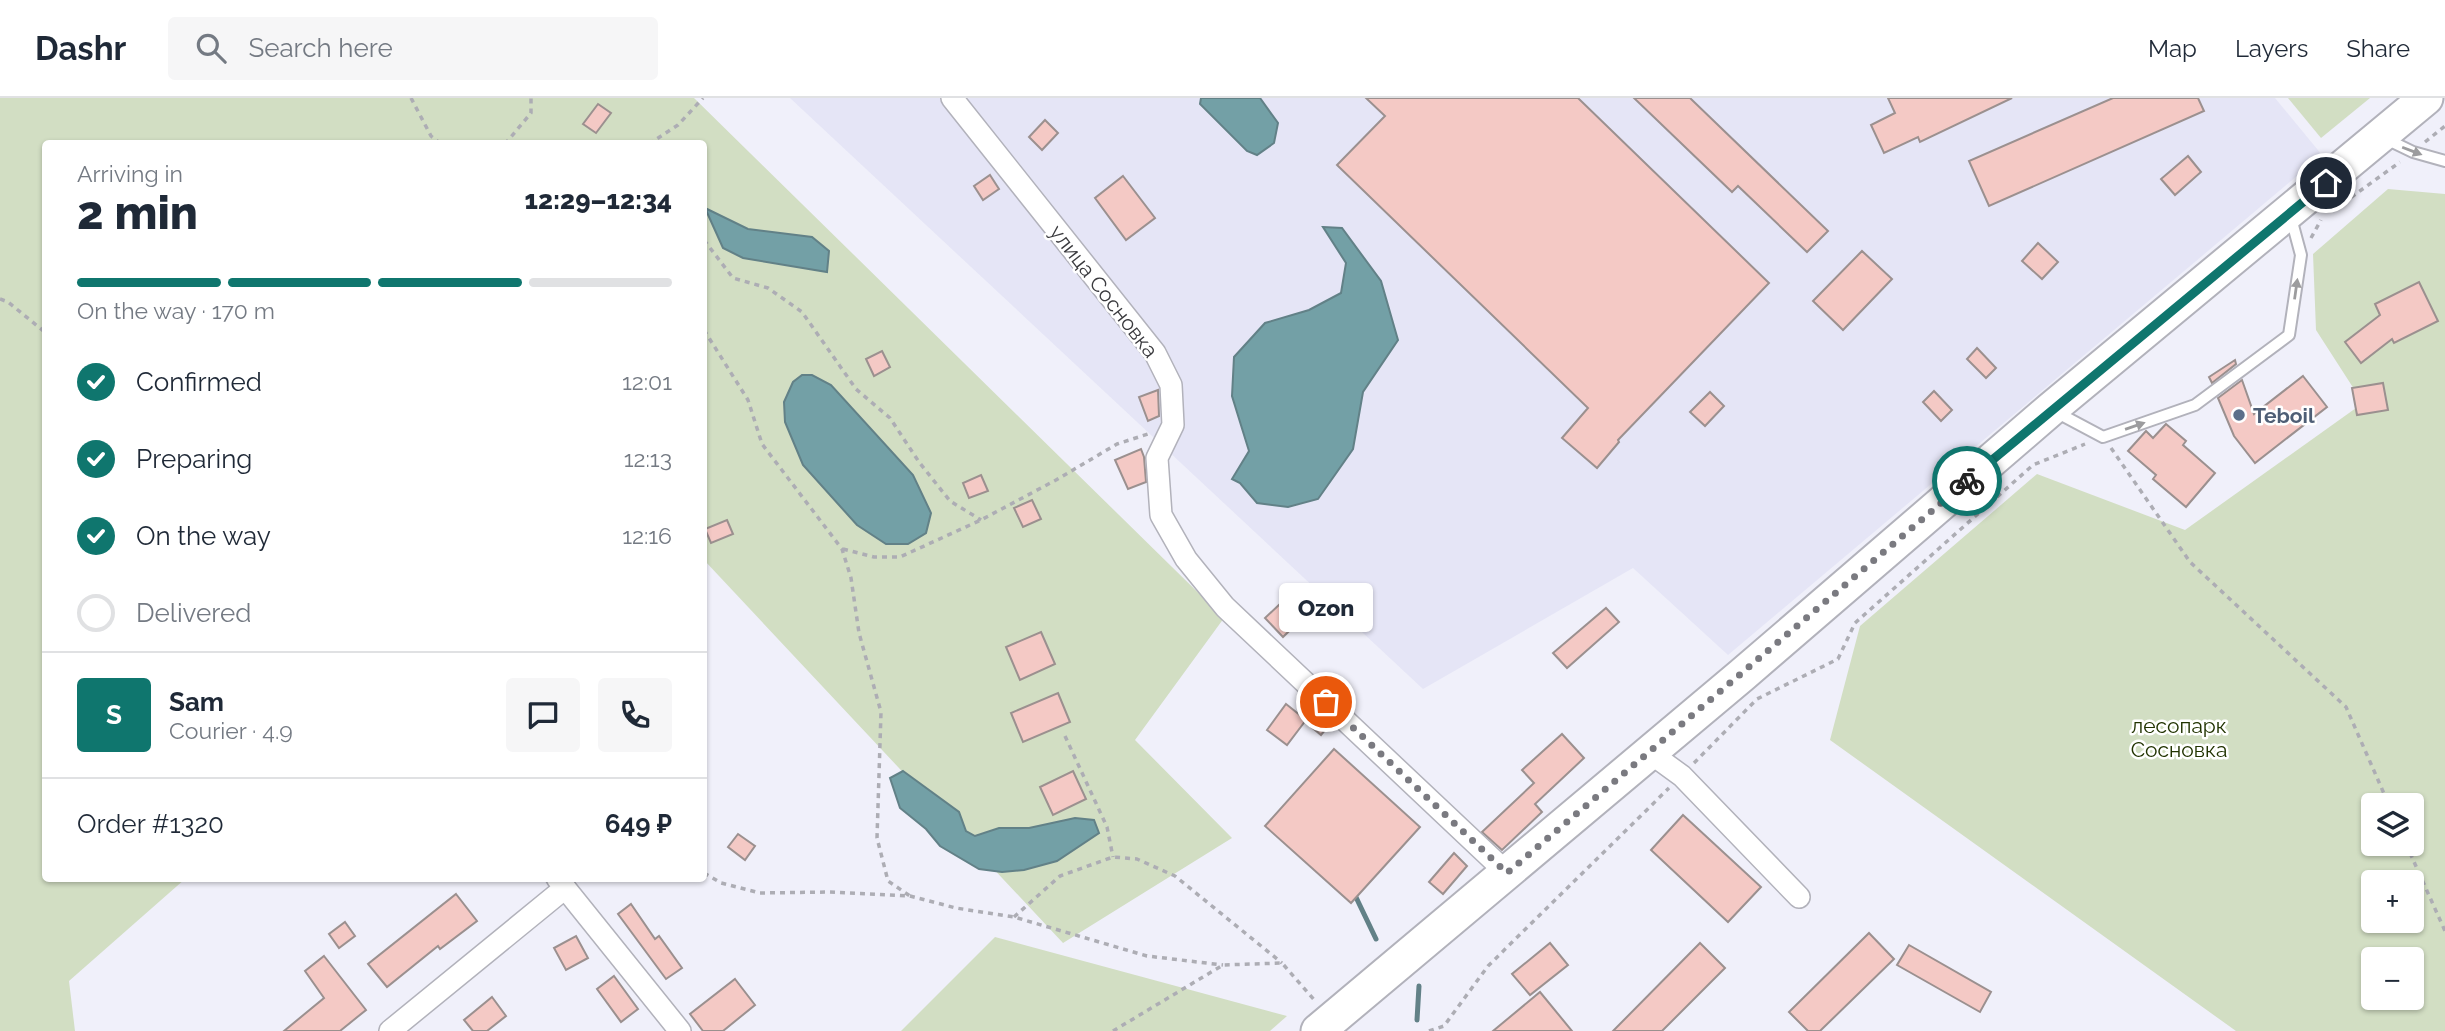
<!DOCTYPE html>
<html lang="en">
<head>
<meta charset="utf-8">
<style>
	:root { --surface:#fff; --page:#f6f6f7; --text:#1f2937; --muted:#747a83; --line:#e0e1e3; --accent:#0f766e }
	body { margin:0; font-family:Raleway,sans-serif; background:var(--page); color:var(--text); height:100vh; display:flex; flex-direction:column; font-size:26px; white-space:nowrap }
	* { box-sizing:border-box; margin:0 }
	p { font-size:23px; color:var(--muted) }
	.icon { flex:none; width:38px; height:38px; fill:none; stroke:currentColor; stroke-width:2; stroke-linecap:round; stroke-linejoin:round }
	.map { position:relative; flex:1; overflow:hidden }
	.drawer { position:absolute; left:42px; top:42px; width:665px; height:742px; display:flex; flex-direction:column; background:var(--surface); border-radius:7px; box-shadow:0 2px 5px #0004 }
	.drawer>* { flex:none }
	.tools { position:absolute; left:2361px; top:695px; display:grid; gap:14px }
	.tools a { display:grid; place-items:center; width:63px; height:63px; border-radius:7px; background:var(--surface); box-shadow:0 2px 5px #0004; font-size:35px }
	.pin { position:absolute; display:grid; place-items:center; width:60px; height:60px; color:#fff; margin:-30px; border:4px solid #fff; border-radius:50%; box-shadow:0 2px 7px #0007 }
	.courier { position:absolute; display:grid; place-items:center; width:70px; height:70px; margin:-35px; border:5px solid #0f766e; border-radius:50%; background:#fff; color:#222; box-shadow:0 2px 9px #0007 }
	.bubble { position:absolute; height:49px; border-radius:7px; background:var(--surface); box-shadow:0 2px 5px #0004; font-size:23px; font-weight:800; line-height:49px; text-align:center }
	.head em { font-style:normal; font-weight:800 }
	.head div { display:flex; flex-direction:column-reverse }
	.head { display:flex; align-items:center; justify-content:space-between; height:119px; padding:0 35px }
	h1 { font-size:46px; font-weight:800; line-height:52px }
	.bar { display:grid; grid-template-columns:repeat(4,1fr); gap:10px 7px; align-content:center; height:84px; padding:0 35px }
	.bar i { height:9px; border-radius:5px; background:var(--line) }
	.bar .current { background:var(--accent) }
	.bar p { grid-column:span 4 }
	.line { display:flex; align-items:center; gap:18px; padding:0 35px; border-top:2px solid var(--line) }
	.line div { flex:1 }
	.round { display:grid; place-items:center; flex:none; width:74px; height:74px; border-radius:7px; background:var(--page) }
	ol { padding:0 35px; list-style:none }
	li { display:flex; align-items:center; gap:21px; height:77px }
	li p { margin-inline-start:auto }
	li .icon { padding:7px; border-radius:50%; background:var(--accent); color:#fff; stroke-width:4 }
	li:last-child { color:var(--muted) }
	li i { width:38px; height:38px; border:4px solid var(--line); border-radius:50% }
	header { display:flex; align-items:center; gap:42px; box-sizing:border-box; height:98px; padding:0 35px; background:var(--surface); border-bottom:2px solid var(--line) }
	header strong { font-size:33px }
	nav { display:flex; gap:38px; margin-inline-start:auto; font-size:24px }
	.search { width:490px; height:63px; background:var(--page); display:flex; align-items:center; gap:18px; box-sizing:border-box; padding:0 24px; border-radius:7px; color:var(--muted); font-size:26px }
	.map>svg:first-child { display:block }
	.built { fill:#e5e5f6 }
	.green { fill:#d2dec3; fill-rule:evenodd }
	.water { fill:#73a0a6; stroke:#628187; stroke-width:2 }
	.lines { fill:none; stroke-linecap:round; stroke-linejoin:round }
	.stream { stroke:#628187; stroke-width:5 }
	.building { fill:#f4c9c5; stroke:#9b908f; stroke-width:2 }
	.lane-casing { stroke:#b2b2bb; stroke-width:14 }
	.street-casing { stroke:#b2b2bb; stroke-width:24 }
	.primary-casing { stroke:#b2b2bb; stroke-width:37 }
	.path { stroke:#adadb4; stroke-width:3.5; stroke-dasharray:5 5; stroke-linecap:butt }
	.lane { stroke:#fff; stroke-width:10 }
	.street { stroke:#fff; stroke-width:21 }
	.primary { stroke:#fff; stroke-width:33 }
	.oneway { fill:#9c9c9e }
	.done { stroke:#7a7a80; stroke-width:7; stroke-dasharray:0 12.6 }
	.route { stroke:#0f766e; stroke-width:9 }
	.service-dot { fill:#5c6f8a; stroke:#fff; stroke-width:2.5 }
	.labels { text-anchor:middle; dominant-baseline:central; stroke-width:5; stroke-linejoin:round; paint-order:stroke }
	.street-label { font-size:21px; fill:#3a3a3e; stroke:#fff }
	.service-label { font-size:21px; font-weight:bold; fill:#4e5e75; stroke:#fff; text-anchor:start }
	.park-label { font-size:21px; fill:#213300; stroke:#fff }
</style>
</head>
<body>
<header>
<strong>Dashr</strong>
<div class="search"><svg class="icon" aria-label="search" viewBox="0 0 24 24"><circle cx="10" cy="10" r="6"/><path d="M15 15l6 6"/></svg>Search here</div>
<nav><a>Map</a><a>Layers</a><a>Share</a></nav>
</header>
<div class="map">
<svg width="2445" height="933" viewBox="0 0 2445 933">
	<rect width="100%" height="100%" fill="#f0f0fa"/>
	<polygon class="built" points="790,0 2275,0 2322,57 1728,557 1633,470 1423,591"/>
	<g class="green">
		<polygon points="0,0 694,0 1224,520 1135,642 1232,740 1063,845 704,462 704,46 46,46 46,780 185,781 69,883 75,933 0,933"/>
		<polygon points="2288,0 2370,0 2321,40"/>
		<path d="M2388,91l57,5v837h-209l-406,-291 30,-114 177,-152 148,56 178,-127 -47,-73 -3,-76zM2373,707h39v39h-39zM2373,784h39v38h-39zM2373,861h39v39h-39z"/>
		<polygon points="995,839 1287,918 1270,933 901,933"/>
	</g>
	<g class="water">
		<polygon points="1201,0 1260,0 1278,25 1274,45 1257,57 1247,53 1200,6"/>
		<polygon points="705,110 748,131 812,139 829,153 827,174 743,160 723,150"/>
		<polygon points="1323,129 1342,130 1381,183 1398,242 1363,294 1353,351 1318,401 1288,409 1257,405 1240,385 1232,381 1249,353 1232,298 1234,259 1265,225 1309,212 1341,195 1346,165"/>
		<polygon points="802,277 812,277 831,287 913,377 931,415 926,435 908,446 886,446 857,427 803,367 785,324 784,304 793,284"/>
		<polygon points="903,673 959,714 966,733 975,738 999,730 1029,730 1075,720 1094,722 1099,735 1057,763 1024,772 1002,774 979,771 940,748 926,731 900,710 890,680"/>
	</g>
	<g class="lines">
		<g class="stream">
			<polyline points="1353,793 1376,841"/>
			<polyline points="1417,922 1419,888"/>
		</g>
	</g>
	<g class="building">
		<polygon points="1366,0 1578,0 1769,185 1618,342 1619,344 1597,370 1562,340 1588,310 1337,67 1385,18"/>
		<polygon points="1634,0 1690,0 1828,133 1807,154 1738,88 1732,94"/>
		<polygon points="1888,0 2012,0 1920,44 1918,39 1884,55 1871,27 1895,15"/>
		<polygon points="2113,0 2198,0 2204,13 1989,108 1969,63"/>
		<polygon points="598,6 611,15 596,35 583,26"/>
		<polygon points="1045,22 1058,35 1042,52 1029,39"/>
		<polygon points="2188,58 2201,74 2175,97 2161,81"/>
		<polygon points="990,77 999,91 983,102 974,88"/>
		<polygon points="1123,78 1155,120 1126,142 1095,100"/>
		<polygon points="2038,145 2058,164 2042,181 2022,163"/>
		<polygon points="1862,153 1892,181 1843,232 1813,203"/>
		<polygon points="2419,184 2438,223 2394,245 2392,241 2361,265 2345,244 2380,217 2375,206"/>
		<polygon points="1977,250 1996,270 1986,280 1967,261"/>
		<polygon points="882,253 890,269 874,278 866,261"/>
		<polygon points="2235,262 2236,266 2212,285 2209,279"/>
		<polygon points="2303,278 2327,309 2255,365 2234,338 2218,300 2242,282 2254,316"/>
		<polygon points="2383,285 2388,312 2357,317 2352,290"/>
		<polygon points="1158,292 1159,318 1148,323 1139,299"/>
		<polygon points="1934,293 1952,312 1941,323 1923,304"/>
		<polygon points="1710,294 1724,308 1705,328 1690,314"/>
		<polygon points="2166,326 2186,343 2183,347 2215,375 2186,409 2153,381 2156,377 2128,353 2146,333 2153,340"/>
		<polygon points="1141,351 1144,359 1146,384 1128,391 1115,362"/>
		<polygon points="981,377 988,393 969,400 963,385"/>
		<polygon points="1032,402 1041,421 1023,429 1014,410"/>
		<polygon points="727,422 733,436 711,445 705,431"/>
		<polygon points="1298,489 1316,507 1283,539 1265,520"/>
		<polygon points="1606,510 1619,524 1567,570 1553,555"/>
		<polygon points="1041,534 1055,566 1020,582 1006,549"/>
		<polygon points="1058,595 1070,624 1023,644 1011,615"/>
		<polygon points="1286,606 1306,622 1287,647 1267,632"/>
		<polygon points="1317,614 1330,626 1321,637 1308,626"/>
		<polygon points="1562,636 1584,660 1535,706 1542,714 1502,752 1482,734 1534,685 1522,672"/>
		<polygon points="1334,651 1420,729 1351,805 1265,728"/>
		<polygon points="1073,673 1086,701 1053,717 1040,689"/>
		<polygon points="1683,717 1761,789 1728,824 1651,752"/>
		<polygon points="738,736 755,748 745,762 728,749"/>
		<polygon points="1454,755 1467,768 1443,796 1429,784"/>
		<polygon points="456,796 477,823 440,851 438,848 387,889 368,866"/>
		<polygon points="631,806 655,841 659,838 682,870 666,881 618,816"/>
		<polygon points="345,824 355,838 339,850 329,836"/>
		<polygon points="1869,835 1894,861 1820,933 1808,933 1789,914"/>
		<polygon points="576,838 588,860 566,872 554,850"/>
		<polygon points="1550,845 1568,867 1530,897 1512,876"/>
		<polygon points="1700,845 1725,870 1662,933 1613,933"/>
		<polygon points="1909,847 1991,894 1980,914 1897,867"/>
		<polygon points="324,858 366,912 340,933 284,933 324,900 305,873"/>
		<polygon points="614,878 638,911 621,924 597,891"/>
		<polygon points="735,881 755,907 723,933 703,933 690,916"/>
		<polygon points="1540,894 1572,933 1493,933"/>
		<polygon points="492,899 506,918 487,933 473,933 464,922"/>
	</g>
	<g class="lines">
		<g class="lane-casing">
			<g id="lane">
				<polyline points="2384,40 2413,54 2445,63"/>
				<polyline points="2056,314 2103,339 2195,307 2289,237 2301,157 2291,120"/>
			</g>
		</g>
		<g class="street-casing">
			<g id="street">
				<polyline points="952,0 1155,255 1171,287 1173,327 1157,360 1161,417 1186,461 1225,509 1507,775"/>
				<polyline points="1649,654 1682,678 1799,799"/>
				<polyline points="557,780 680,933"/>
				<polyline points="390,933 565,790"/>
			</g>
		</g>
		<g class="primary-casing">
			<polyline id="primary" points="1318,933 1742,577 2051,311 2426,0"/>
		</g>
		<g class="path">
			<polyline points="411,0 431,38 441,46"/>
			<polyline points="2425,44 2445,28"/>
			<polyline points="505,46 531,15 531,0"/>
			<polyline points="649,46 678,27 703,0"/>
			<polyline points="2335,111 2400,64"/>
			<polyline points="2311,140 2321,122"/>
			<polyline points="704,142 733,180 768,190 802,214 856,291 890,320 919,364 950,403 981,422"/>
			<polyline points="0,201 8,204 46,235"/>
			<polyline points="704,232 748,302 762,346 842,451 851,480 859,535 881,614 877,740 888,783 910,798"/>
			<polyline points="2111,350 2190,464 2346,609 2389,707"/>
			<polyline points="843,451 874,459 900,459 981,422 1056,382 1117,346 1148,336"/>
			<polyline points="1065,638 1107,729 1113,759"/>
			<polyline points="1694,665 1757,601 1838,561 1855,525 2033,367 2085,346"/>
			<polyline points="2406,746 2445,833"/>
			<polyline points="704,775 721,785 760,795 829,794 910,798 956,810 1014,819 1147,858 1223,867"/>
			<polyline points="1014,819 1060,778 1113,759 1137,761 1175,778 1282,865"/>
			<polyline points="1113,933 1223,867 1282,865 1316,904"/>
			<polyline points="1429,933 1444,928 1488,868 1669,690"/>
		</g>
		<use href="#lane" class="lane"/>
		<use href="#street" class="street"/>
		<use href="#primary" class="primary"/>
	</g>
	<defs><path id="oneway-solid" d="M-6-.8H1V-3.2L6.5 0L1 3.2V.8H-6Z" transform="scale(1.75)"/></defs>
	<g class="oneway">
		<use href="#oneway-solid" transform="translate(2412 53) rotate(21)"/>
		<use href="#oneway-solid" transform="translate(2296 191) rotate(-82)"/>
		<use href="#oneway-solid" transform="translate(2135 328) rotate(-19)"/>
	</g>
	<g class="lines">
		<polyline class="done" points="1326,604 1507,775 1967,383"/>
		<polyline class="route" points="1967,383 2326,85"/>
	</g>
	<circle class="service-dot" cx="2239" cy="317" r="7"/>
	<g class="labels">
		<g class="street-label">
			<text transform="translate(1104 193) rotate(52)">улица Сосновка</text>
		</g>
		<g class="service-label">
			<text x="2253" y="317">Teboil</text>
		</g>
		<g class="park-label">
			<text x="2179" y="627">лесопарк<tspan x="2179" dy="24">Сосновка</tspan></text>
		</g>
	</g>
</svg>
<div class="tools">
<a><svg class="icon" aria-label="layers" viewBox="0 0 24 24"><path d="M12 4l9 5-9 5-9-5zM3 14l9 5 9-5"/></svg></a>
<a>+</a>
<a>−</a>
</div>
<div class="pin" style="left:1326px;top:604px;background:#ea580c"><svg class="icon" aria-label="bag" viewBox="0 0 24 24"><path d="M5 8h14l-1 12H6zM9 8a3 3 0 0 1 6 0"/></svg></div>
<div class="pin" style="left:2326px;top:85px;background:#1f2937"><svg class="icon" aria-label="home" viewBox="0 0 24 24"><path d="M3 11l9-7 9 7M6 9v11h12V9"/></svg></div>
<div class="courier" style="left:1967px;top:383px"><svg class="icon" aria-label="bike" viewBox="0 0 24 24"><circle cx="6" cy="16" r="4"/><circle cx="18" cy="16" r="4"/><path d="M6 16l4-8h5l3 8M10 8l3 8H6M13 5h3"/></svg></div>
<div class="bubble" style="left:1279px;top:485px;width:94px">Ozon</div>
<section class="drawer">
<div class="head"><div><h1>2 min</h1><p>Arriving in</p></div><em>12:29–12:34</em></div>
<div class="bar"><i class="current"></i><i class="current"></i><i class="current"></i><i></i><p>On the way · 170 m</p></div>
<ol>
<li><svg class="icon" aria-label="check" viewBox="0 0 24 24"><path d="M5 12l5 5 9-10"/></svg>Confirmed<p>12:01</p></li>
<li><svg class="icon" aria-label="check" viewBox="0 0 24 24"><path d="M5 12l5 5 9-10"/></svg>Preparing<p>12:13</p></li>
<li><svg class="icon" aria-label="check" viewBox="0 0 24 24"><path d="M5 12l5 5 9-10"/></svg>On the way<p>12:16</p></li>
<li><i></i>Delivered</li>
</ol>
<div class="line" style="height:126px"><b class="round" style="background:var(--accent);color:#fff">S</b><div><b>Sam</b><p>Courier · 4.9</p></div><a class="round"><svg class="icon" aria-label="chat" viewBox="0 0 24 24"><path d="M4 5h16v11H9l-5 4z"/></svg></a><a class="round"><svg class="icon" aria-label="phone" viewBox="0 0 24 24"><path d="M5 4h4l2 5-3 2q2 4 5 5l2-3 5 2v4C11 20 4 13 5 4z"/></svg></a></div>
<div class="line" style="height:91px"><div>Order #1320</div><b>649 ₽</b></div>
</section>
</div>
</body>
</html>
